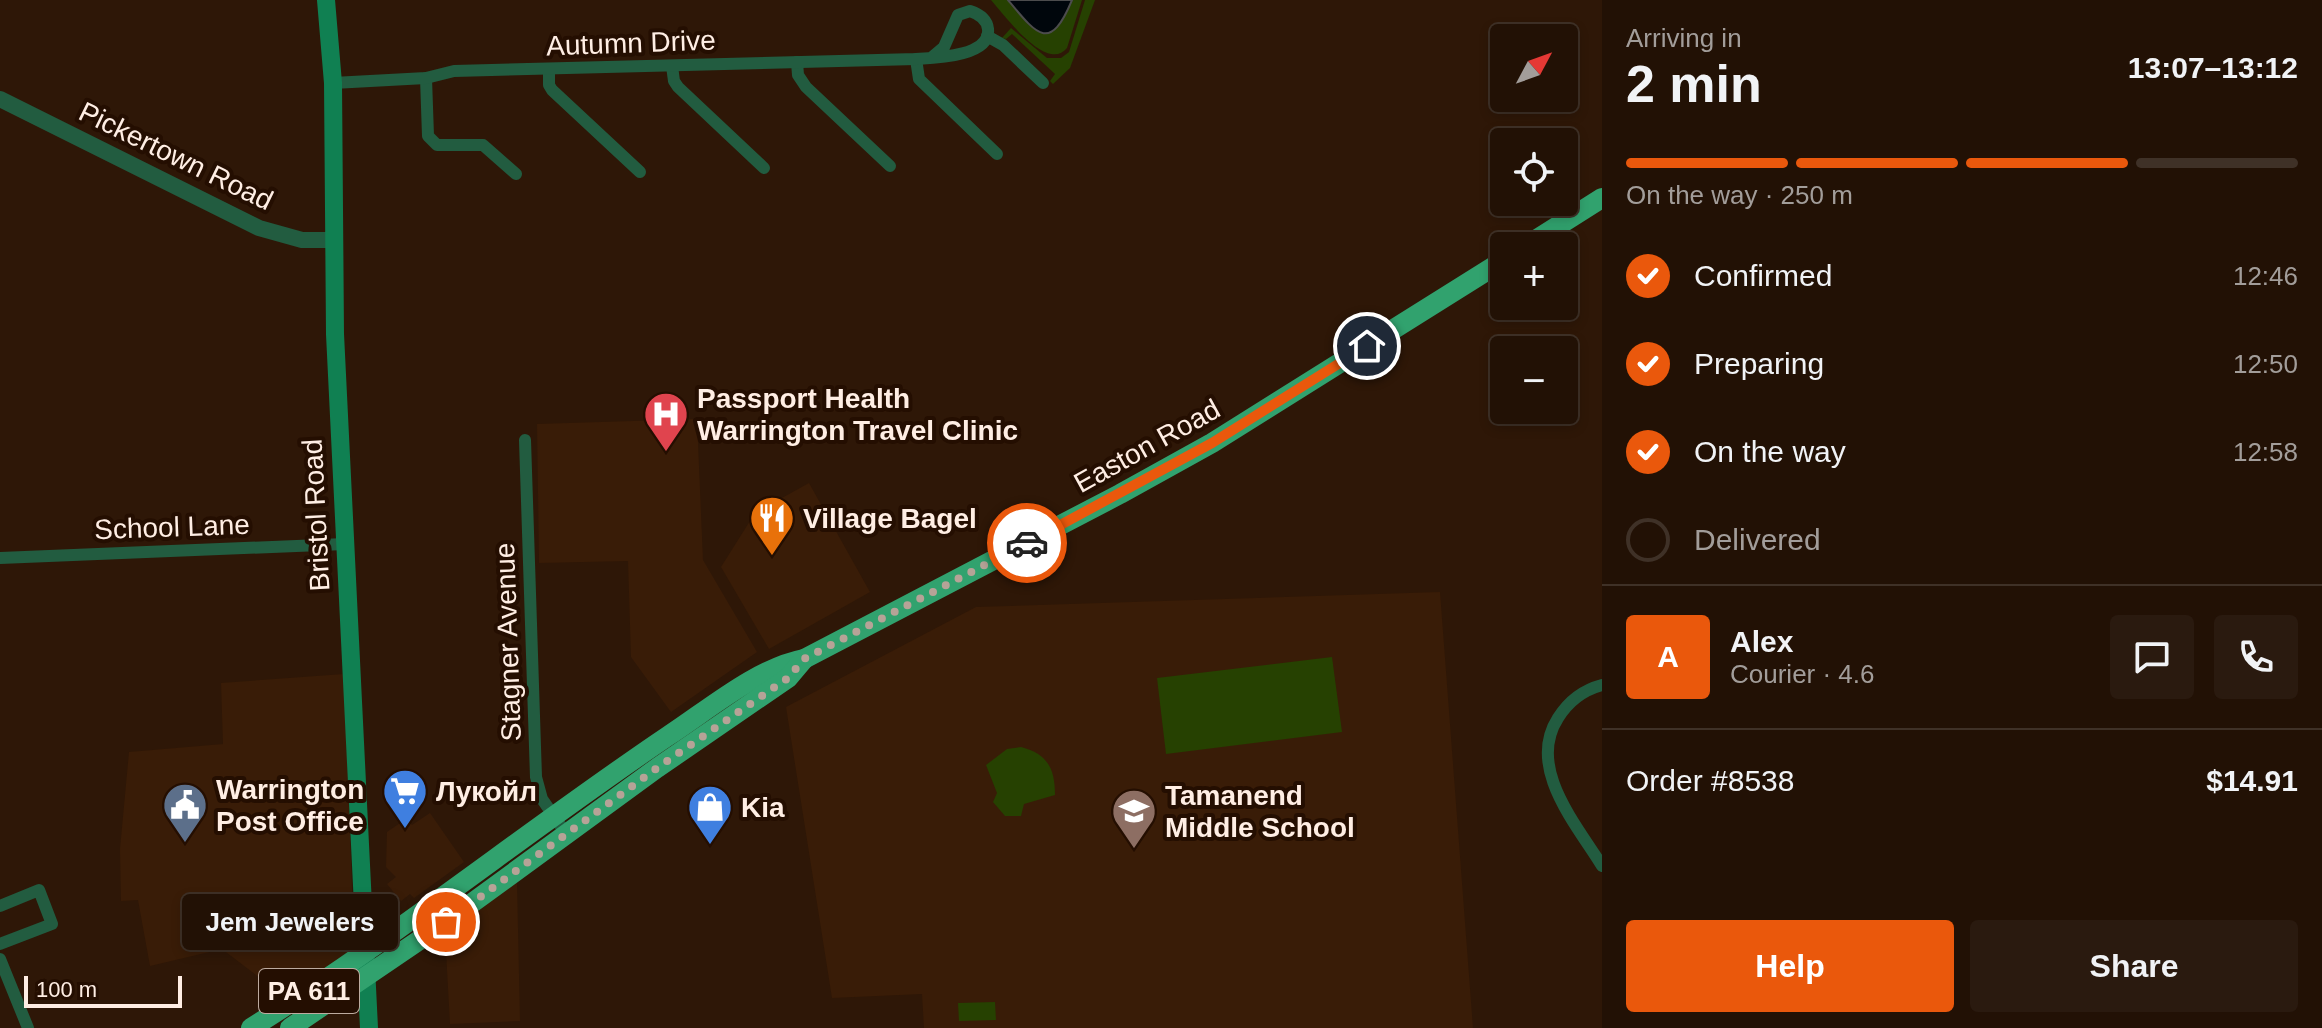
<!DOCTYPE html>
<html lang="en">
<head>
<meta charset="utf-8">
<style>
	:root { --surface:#221105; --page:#2a1a0f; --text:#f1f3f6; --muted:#a29d9a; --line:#3f3127; --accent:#ea580c }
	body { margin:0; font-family:Arial,sans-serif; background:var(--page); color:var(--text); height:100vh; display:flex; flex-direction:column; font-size:30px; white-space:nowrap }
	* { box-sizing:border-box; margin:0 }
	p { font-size:26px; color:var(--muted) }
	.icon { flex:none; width:44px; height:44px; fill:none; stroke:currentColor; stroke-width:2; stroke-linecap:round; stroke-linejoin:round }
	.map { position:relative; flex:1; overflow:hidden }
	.sheet { display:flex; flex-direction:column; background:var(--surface); width:720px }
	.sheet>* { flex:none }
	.needle { width:52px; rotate:49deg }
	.controls { position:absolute; left:1490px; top:24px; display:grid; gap:16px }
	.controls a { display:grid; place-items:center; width:88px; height:88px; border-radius:8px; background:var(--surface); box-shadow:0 4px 12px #0003,0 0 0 2px var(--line); font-size:40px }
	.scale { position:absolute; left:24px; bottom:20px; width:158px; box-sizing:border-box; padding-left:8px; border:4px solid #ffeee4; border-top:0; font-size:22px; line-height:28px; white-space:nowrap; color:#ffeee4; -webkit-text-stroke:6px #240e01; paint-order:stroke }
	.pin { position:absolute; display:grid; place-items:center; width:68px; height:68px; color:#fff; margin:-34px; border:4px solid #fff; border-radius:50%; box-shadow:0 2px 8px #0007 }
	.courier { position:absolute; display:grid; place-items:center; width:80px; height:80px; margin:-40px; border:6px solid #ea580c; border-radius:50%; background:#fff; color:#222; box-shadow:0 2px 10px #0007 }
	.bubble { position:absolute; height:56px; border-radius:8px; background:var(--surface); box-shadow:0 4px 12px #0003,0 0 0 2px var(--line); font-size:26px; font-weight:700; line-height:56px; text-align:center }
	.head em { font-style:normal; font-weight:700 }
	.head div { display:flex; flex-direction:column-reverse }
	.head { display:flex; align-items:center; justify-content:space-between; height:136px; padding:0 24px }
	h1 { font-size:52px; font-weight:700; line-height:60px }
	.bar { display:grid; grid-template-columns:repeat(4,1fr); gap:12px 8px; align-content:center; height:96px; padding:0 24px }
	.bar i { height:10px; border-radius:6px; background:var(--line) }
	.bar .current { background:var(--accent) }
	.bar p { grid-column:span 4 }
	.line { display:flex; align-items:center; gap:20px; padding:0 24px; border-top:2px solid var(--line) }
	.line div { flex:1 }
	.round { display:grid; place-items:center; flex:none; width:84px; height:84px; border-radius:8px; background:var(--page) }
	ol { padding:0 24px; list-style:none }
	li { display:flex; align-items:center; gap:24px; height:88px }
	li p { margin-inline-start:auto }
	li .icon { padding:8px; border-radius:50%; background:var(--accent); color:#fff; stroke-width:4 }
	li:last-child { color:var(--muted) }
	li i { width:44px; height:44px; border:4px solid var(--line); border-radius:50% }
	.cta { display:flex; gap:16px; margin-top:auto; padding:16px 24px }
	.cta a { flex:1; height:92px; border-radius:8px; background:var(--accent); color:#fff; font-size:32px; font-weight:700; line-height:92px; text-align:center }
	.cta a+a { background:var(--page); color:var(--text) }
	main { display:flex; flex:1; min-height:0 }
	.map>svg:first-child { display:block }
	.built { fill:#391c07 }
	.green { fill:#264101 }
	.water { fill:#00060c; stroke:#4c4c4d; stroke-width:2 }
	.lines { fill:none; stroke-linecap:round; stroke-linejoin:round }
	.minor { stroke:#225c40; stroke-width:12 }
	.tertiary { stroke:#225c40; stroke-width:16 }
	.secondary { stroke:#108052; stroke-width:18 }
	.trunk { stroke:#31a26e; stroke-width:20 }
	.done { stroke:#b6a397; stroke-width:8; stroke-dasharray:0 14.4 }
	.route { stroke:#ea580c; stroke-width:10 }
	.labels { text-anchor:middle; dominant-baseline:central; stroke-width:8; stroke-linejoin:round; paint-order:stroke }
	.shield { fill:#240e01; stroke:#bdaba0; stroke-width:2 }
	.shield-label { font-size:26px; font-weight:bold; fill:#ffeee4 }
	.street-label { font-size:28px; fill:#ffeee4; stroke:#240e01 }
	.poi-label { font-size:28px; font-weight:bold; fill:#ffeee4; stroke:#240e01; text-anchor:start }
</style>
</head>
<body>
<main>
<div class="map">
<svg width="1602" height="1028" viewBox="0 0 1602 1028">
	<rect width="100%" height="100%" fill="#2e1707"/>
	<g class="built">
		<polygon points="697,419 703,560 757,652 671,712 631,657 628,561 539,563 537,424"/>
		<polygon points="809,483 870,592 769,649 721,567 755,513"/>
		<polygon points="1440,592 1473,1028 924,1028 922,994 832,998 786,707 976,607"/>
		<polygon points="344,674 354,941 349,953 274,1003 265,982 222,949 150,966 138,900 121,901 120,849 129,752 223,744 221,683"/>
		<polygon points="430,813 464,862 414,898 410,894 401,901 387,884 396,877 386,867 387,832 406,819 412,825"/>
		<polygon points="517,882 520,1021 450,1024 445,933"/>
	</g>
	<g class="green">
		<path d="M991,0h91l-15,48c-20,25 -62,-32 -76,-48z"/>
		<polygon points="1085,0 1095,0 1070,68 1053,84 1050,81 1055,74 1012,34 1006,39 1002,38 1011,28 1047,58 1061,58 1069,52"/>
		<polygon points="1332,657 1342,732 1166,754 1157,678"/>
		<path d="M1021,747c27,7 34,22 34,48l-31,9 -3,12h-16l-12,-14 4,-9 -11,-28 21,-16z"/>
		<polygon points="995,1002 996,1020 959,1021 958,1003"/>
	</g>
	<path class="water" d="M1008,0h64c-22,53 -35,35 -64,0z"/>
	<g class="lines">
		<g class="minor">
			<polyline points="987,36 1003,45 1043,83"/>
			<polyline points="916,59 919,79 997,154"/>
			<polyline points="797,62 798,75 806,87 890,166"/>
			<polyline points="672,66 674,81 678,87 764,168"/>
			<polyline points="549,69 549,85 552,90 640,172"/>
			<polyline points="426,78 428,136 437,145 483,145 516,174"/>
			<path d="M333,83l93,-5 28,-7 462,-12c17,-1 75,-2 72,-30 -1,-10 -9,-15 -18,-18l-12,4 -14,32 -13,11"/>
			<polyline points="525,440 536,777 542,799 567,835"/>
			<polyline points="0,558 345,544"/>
			<path d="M1602,685c-19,5 -34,17 -44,33 -32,50 19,107 44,148"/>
			<polyline points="0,906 39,890 52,924 0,944"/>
			<polyline points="0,959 28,1028"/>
		</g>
		<polyline class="tertiary" points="0,99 259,228 302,240 335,240"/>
		<polyline class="secondary" points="326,0 333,83 335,334 369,1028"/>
		<g class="trunk">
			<polyline points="1526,246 1602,198"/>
			<path d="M251,1028c144,-90 276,-197 417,-292 40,-26 89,-68 136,-77l316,-165 92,-51 292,-183"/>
			<polyline points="290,1028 446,922 657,768 788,678 804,659"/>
		</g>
	</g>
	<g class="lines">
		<polyline class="done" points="446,922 657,768 788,678 804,659 1027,543"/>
		<polyline class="route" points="1027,543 1212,443 1367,346"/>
	</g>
	<defs>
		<g id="hospital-pin" transform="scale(2.3)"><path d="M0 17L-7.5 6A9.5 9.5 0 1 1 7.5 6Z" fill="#e0444e" stroke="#240e01"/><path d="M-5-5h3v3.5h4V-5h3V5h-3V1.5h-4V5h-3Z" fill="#fff"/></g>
		<g id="restaurant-pin" transform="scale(2.3)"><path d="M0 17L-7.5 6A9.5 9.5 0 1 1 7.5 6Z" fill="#e8710a" stroke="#240e01"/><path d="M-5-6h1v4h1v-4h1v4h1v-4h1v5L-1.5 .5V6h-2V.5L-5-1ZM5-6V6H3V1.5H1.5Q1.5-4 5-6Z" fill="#fff"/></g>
		<g id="supermarket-pin" transform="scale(2.3)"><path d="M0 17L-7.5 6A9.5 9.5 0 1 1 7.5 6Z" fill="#3f7fe0" stroke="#240e01"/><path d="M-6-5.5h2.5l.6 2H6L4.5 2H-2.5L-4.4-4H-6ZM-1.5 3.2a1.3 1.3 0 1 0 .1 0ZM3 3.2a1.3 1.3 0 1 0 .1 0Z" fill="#fff"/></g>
		<g id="civic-pin" transform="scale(2.3)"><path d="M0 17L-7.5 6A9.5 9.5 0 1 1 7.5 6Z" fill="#5c6f8a" stroke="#240e01"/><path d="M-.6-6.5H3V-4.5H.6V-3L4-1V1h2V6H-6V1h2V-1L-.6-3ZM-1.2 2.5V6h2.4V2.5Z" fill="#fff"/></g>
		<g id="shop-pin" transform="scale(2.3)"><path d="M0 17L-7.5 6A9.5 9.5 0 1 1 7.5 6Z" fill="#3f7fe0" stroke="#240e01"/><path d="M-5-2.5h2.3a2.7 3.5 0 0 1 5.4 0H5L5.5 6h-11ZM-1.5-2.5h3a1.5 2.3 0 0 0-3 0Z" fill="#fff"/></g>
		<g id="school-pin" transform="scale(2.3)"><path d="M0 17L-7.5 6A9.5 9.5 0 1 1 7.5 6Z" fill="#8d6e63" stroke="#240e01"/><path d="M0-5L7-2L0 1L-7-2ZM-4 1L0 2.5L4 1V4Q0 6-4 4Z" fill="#fff"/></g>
	</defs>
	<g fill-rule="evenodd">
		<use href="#hospital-pin" x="666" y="414"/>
		<use href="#restaurant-pin" x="772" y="518"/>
		<use href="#supermarket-pin" x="405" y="791"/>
		<use href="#civic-pin" x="185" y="805"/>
		<use href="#shop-pin" x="710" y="807"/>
		<use href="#school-pin" x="1134" y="811"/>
	</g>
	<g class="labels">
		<rect class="shield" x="259" y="969" width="100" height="44" rx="6"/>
		<g class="shield-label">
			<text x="309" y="991">PA 611</text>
		</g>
		<g class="street-label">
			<text transform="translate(631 43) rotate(-2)">Autumn Drive</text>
			<text transform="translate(176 156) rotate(26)">Pickertown Road</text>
			<text transform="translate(1147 446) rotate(-29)">Easton Road</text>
			<text transform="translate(316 515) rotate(-93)">Bristol Road</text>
			<text transform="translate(172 527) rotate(-2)">School Lane</text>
			<text transform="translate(508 642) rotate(-92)">Stagner Avenue</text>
		</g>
		<g class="poi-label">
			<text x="697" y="398">Passport Health<tspan x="697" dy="32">Warrington Travel Clinic</tspan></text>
			<text x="803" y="518">Village Bagel</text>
			<text x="216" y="789">Warrington<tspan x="216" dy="32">Post Office</tspan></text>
			<text x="436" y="791">Лукойл</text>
			<text x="1165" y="795">Tamanend<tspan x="1165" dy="32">Middle School</tspan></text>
			<text x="741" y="807">Kia</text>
		</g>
	</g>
</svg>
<div class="controls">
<a><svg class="needle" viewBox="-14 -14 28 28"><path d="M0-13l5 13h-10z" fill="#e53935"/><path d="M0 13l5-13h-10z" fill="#a29d9a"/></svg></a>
<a><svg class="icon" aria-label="locate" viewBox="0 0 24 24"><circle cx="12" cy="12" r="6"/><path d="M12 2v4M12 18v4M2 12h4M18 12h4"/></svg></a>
<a>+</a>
<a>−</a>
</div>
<div class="scale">100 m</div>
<div class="pin" style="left:446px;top:922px;background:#ea580c"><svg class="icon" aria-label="bag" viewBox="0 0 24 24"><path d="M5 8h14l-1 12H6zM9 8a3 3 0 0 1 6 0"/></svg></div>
<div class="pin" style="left:1367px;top:346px;background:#1f2937"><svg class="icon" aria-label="home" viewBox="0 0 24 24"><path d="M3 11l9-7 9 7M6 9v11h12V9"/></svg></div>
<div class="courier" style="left:1027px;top:543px"><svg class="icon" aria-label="car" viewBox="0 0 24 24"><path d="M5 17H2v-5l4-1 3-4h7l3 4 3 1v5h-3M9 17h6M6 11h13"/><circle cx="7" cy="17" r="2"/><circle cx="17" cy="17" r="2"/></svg></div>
<div class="bubble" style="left:182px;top:894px;width:216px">Jem Jewelers</div>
</div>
<section class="sheet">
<div class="head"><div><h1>2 min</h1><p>Arriving in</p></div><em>13:07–13:12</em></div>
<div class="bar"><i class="current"></i><i class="current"></i><i class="current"></i><i></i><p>On the way · 250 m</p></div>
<ol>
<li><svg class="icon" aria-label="check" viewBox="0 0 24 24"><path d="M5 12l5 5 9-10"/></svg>Confirmed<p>12:46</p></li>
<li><svg class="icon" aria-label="check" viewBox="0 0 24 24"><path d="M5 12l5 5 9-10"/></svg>Preparing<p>12:50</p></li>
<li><svg class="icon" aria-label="check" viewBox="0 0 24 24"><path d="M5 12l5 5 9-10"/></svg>On the way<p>12:58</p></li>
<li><i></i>Delivered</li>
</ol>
<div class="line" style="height:144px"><b class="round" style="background:var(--accent);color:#fff">A</b><div><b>Alex</b><p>Courier · 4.6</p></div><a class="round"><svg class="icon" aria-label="chat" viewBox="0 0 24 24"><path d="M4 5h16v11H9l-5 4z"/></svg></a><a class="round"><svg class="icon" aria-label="phone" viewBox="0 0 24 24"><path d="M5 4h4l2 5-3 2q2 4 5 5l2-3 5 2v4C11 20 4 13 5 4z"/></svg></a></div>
<div class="line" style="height:104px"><div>Order #8538</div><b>$14.91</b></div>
<div class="cta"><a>Help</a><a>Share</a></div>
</section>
</main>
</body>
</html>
